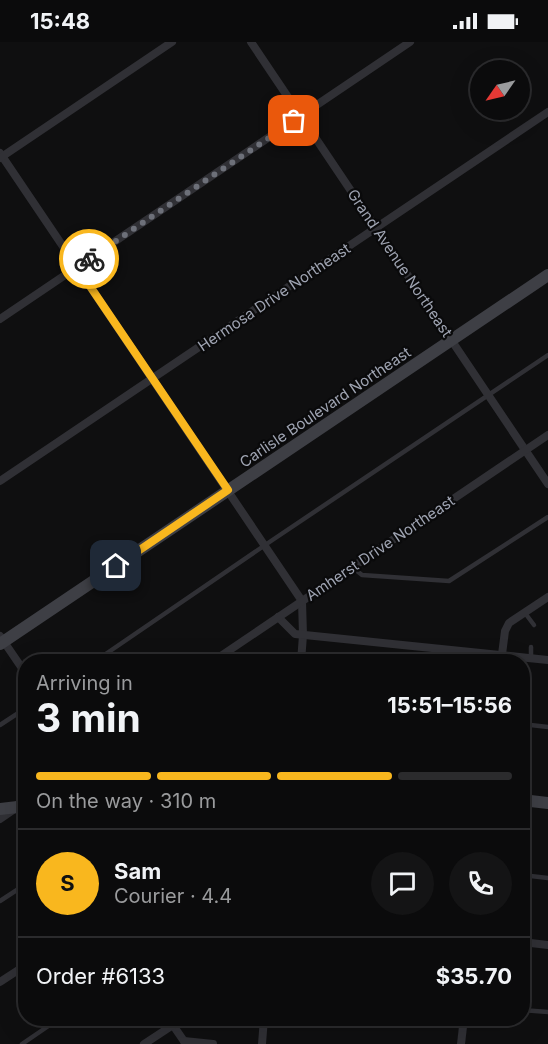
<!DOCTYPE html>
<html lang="en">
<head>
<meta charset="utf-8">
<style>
	:root { --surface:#0b0b0c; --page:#141415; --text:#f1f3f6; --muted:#9a9b9d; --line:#2b2b2d; --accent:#f9b71e }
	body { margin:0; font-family:Inter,sans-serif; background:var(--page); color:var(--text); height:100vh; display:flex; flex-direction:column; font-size:22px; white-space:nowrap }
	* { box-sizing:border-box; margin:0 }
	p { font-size:20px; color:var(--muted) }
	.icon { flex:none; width:33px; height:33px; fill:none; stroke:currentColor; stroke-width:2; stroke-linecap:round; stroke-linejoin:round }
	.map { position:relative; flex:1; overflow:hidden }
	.side { position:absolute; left:18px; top:612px; width:512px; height:372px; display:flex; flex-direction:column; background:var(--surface); border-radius:24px; box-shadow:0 6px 24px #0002,0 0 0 2px var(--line) }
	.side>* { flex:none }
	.needle { width:39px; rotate:236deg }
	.tools { position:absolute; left:470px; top:18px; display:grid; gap:12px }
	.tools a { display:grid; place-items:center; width:60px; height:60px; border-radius:50%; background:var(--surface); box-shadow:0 6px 24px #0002,0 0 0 2px var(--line); font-size:30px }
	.pin { position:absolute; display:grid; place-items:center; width:51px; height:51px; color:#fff; margin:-26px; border-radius:12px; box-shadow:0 3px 9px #0006 }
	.courier { position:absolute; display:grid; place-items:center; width:60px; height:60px; margin:-30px; border:4px solid #f9b71e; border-radius:50%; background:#fff; color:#222; box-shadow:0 2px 8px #0007 }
	.headline em { font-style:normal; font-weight:700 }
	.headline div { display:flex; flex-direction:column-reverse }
	.headline { display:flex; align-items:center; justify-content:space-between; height:102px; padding:0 18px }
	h1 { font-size:39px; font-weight:700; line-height:45px }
	.bar { display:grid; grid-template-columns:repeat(4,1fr); gap:9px 6px; align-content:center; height:72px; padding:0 18px }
	.bar i { height:8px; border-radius:4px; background:var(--line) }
	.bar .on { background:var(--accent) }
	.bar p { grid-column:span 4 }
	.line { display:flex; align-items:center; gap:15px; padding:0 18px; border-top:2px solid var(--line) }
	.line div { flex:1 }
	.round { display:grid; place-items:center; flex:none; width:63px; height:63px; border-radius:32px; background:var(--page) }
	.status { display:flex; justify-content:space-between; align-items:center; height:42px; padding:0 30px; background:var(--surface); direction:ltr }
	.status svg { height:16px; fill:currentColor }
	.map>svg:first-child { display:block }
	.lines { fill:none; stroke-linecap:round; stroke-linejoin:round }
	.lane { stroke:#303035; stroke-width:4.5 }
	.street { stroke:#303035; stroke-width:8 }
	.secondary { stroke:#3e3f45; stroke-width:12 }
	.done { stroke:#6d7079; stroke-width:6; stroke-dasharray:0 10.8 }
	.route { stroke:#f9b71e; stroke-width:8 }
	.labels { text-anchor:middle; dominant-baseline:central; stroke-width:4.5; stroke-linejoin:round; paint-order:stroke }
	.street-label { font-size:15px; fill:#9fa4b2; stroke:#0a0a0b }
</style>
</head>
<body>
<div class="status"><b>15:48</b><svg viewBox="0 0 49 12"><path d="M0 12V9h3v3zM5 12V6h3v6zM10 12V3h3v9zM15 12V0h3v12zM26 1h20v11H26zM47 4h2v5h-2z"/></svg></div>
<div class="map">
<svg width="548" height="1002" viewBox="0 0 548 1002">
	<rect width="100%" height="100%" fill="#0f0f10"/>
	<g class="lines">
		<g class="lane">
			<polyline points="352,525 362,533 449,539 548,475"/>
			<polyline points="525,571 534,583"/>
			<polyline points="531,616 531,605"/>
			<polyline points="94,620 271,499 548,313"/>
			<polyline points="522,682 548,685"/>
			<polyline points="0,683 26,666"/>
			<polyline points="522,833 548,836"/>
			<polyline points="0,859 26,842"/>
			<polyline points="522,968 548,970"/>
			<polyline points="22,1002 60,976"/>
		</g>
		<g class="street">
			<polyline points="251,0 548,442"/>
			<polyline points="0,111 302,559 303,593 301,620"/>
			<polyline points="0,116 172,0"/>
			<polyline points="0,277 410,0"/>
			<polyline points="0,439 548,70"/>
			<polyline points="278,575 295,592 548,618"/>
			<polyline points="0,594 26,632"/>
			<polyline points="212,620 548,393"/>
			<polyline points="501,620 505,589 509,581 548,555"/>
			<polyline points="0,777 16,766 26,750"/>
			<polyline points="522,900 548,903"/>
			<polyline points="0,940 26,923"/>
			<polyline points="168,976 186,1002"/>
			<polyline points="184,999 213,1002"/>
			<polyline points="144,1002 173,983"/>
			<polyline points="262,1002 264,976"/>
			<polyline points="461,1002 464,976"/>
		</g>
		<g class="secondary">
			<polyline points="0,602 548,233"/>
			<polyline points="522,758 548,761"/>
			<polyline points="0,767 26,764"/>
		</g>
	</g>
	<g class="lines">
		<polyline class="done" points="89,217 294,79"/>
		<polyline class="route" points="89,217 77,225 228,448 116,524"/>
	</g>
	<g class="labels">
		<g class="street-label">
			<text transform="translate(400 221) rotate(56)">Grand Avenue Northeast</text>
			<text transform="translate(274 255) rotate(-34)">Hermosa Drive Northeast</text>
			<text transform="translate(325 365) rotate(-34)">Carlisle Boulevard Northeast</text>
			<text transform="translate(380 506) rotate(-34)">Amherst Drive Northeast</text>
		</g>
	</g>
</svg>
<div class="tools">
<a><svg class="needle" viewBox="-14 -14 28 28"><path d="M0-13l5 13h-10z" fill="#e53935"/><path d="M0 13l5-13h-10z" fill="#9a9b9d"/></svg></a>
</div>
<div class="pin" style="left:294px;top:79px;background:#ea580c"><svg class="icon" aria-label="bag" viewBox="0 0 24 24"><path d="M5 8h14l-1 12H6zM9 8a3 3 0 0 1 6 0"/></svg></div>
<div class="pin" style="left:116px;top:524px;background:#1f2937"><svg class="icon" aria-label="home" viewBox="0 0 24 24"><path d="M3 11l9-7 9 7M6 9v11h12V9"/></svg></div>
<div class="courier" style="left:89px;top:217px"><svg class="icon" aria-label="bike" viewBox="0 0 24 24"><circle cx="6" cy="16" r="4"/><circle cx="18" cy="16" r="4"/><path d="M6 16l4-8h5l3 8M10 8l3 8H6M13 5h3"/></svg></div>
<section class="side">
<div class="headline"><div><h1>3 min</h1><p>Arriving in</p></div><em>15:51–15:56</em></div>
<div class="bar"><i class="on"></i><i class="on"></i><i class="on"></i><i></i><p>On the way · 310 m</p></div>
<div class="line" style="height:108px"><b class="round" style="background:var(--accent);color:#111">S</b><div><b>Sam</b><p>Courier · 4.4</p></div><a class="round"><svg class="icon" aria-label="chat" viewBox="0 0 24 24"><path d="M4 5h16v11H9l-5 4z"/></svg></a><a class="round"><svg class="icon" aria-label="phone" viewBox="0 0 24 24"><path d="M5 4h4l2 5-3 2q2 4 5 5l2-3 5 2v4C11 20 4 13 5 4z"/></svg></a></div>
<div class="line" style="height:78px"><div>Order #6133</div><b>$35.70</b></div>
</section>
</div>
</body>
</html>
